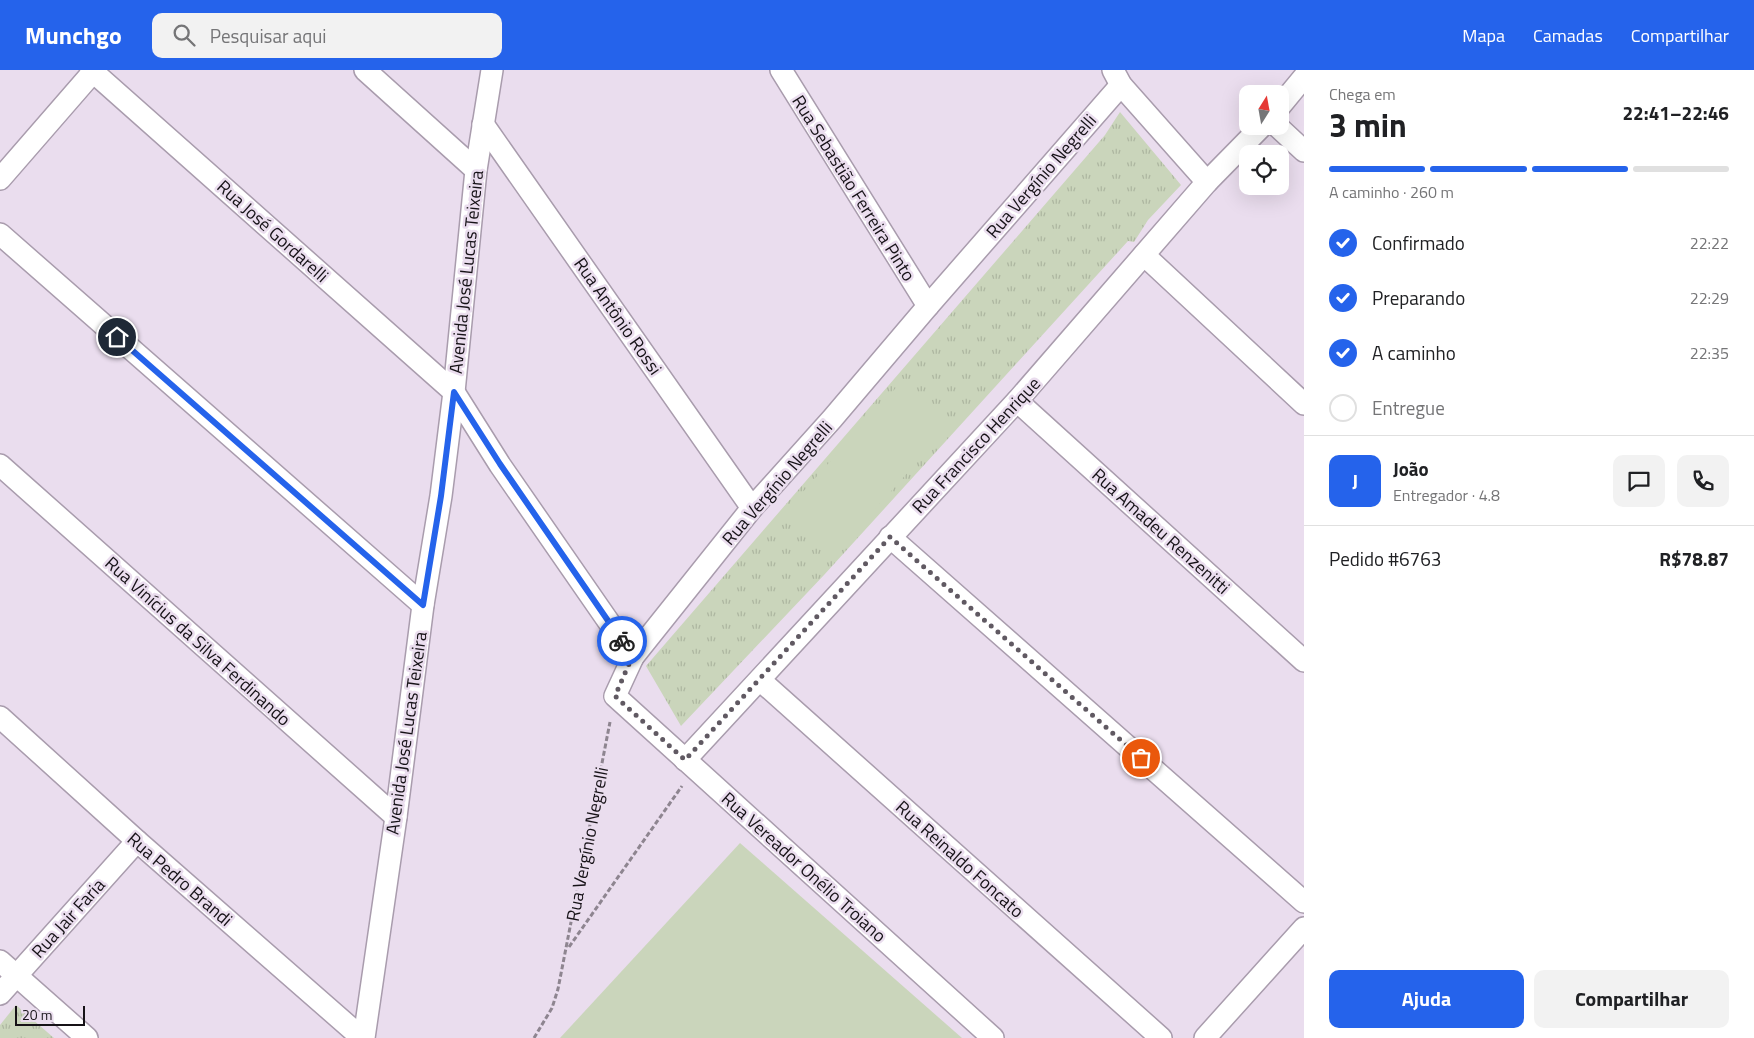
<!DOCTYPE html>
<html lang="pt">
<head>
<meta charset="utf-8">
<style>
	:root { --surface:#fff; --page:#f2f2f2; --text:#202124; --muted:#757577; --line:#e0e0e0; --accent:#2563eb }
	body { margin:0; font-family:"Titillium Web",sans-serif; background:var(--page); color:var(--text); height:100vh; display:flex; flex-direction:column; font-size:19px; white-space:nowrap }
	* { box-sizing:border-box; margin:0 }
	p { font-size:16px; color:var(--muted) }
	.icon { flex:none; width:28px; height:28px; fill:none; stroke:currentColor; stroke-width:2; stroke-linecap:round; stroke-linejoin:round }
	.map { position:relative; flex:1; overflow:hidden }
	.panel { display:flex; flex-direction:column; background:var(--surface); width:450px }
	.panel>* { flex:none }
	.needle { width:32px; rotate:11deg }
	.tools { position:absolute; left:1239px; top:15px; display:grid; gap:10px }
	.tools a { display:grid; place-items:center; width:50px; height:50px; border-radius:10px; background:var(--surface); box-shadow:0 5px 20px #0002; font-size:25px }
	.scale { position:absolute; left:15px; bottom:12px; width:70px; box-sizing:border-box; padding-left:5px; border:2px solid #161217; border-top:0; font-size:14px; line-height:18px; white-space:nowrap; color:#161217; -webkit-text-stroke:4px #eaddee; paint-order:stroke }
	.pin { position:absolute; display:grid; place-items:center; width:42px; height:42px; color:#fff; margin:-21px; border:2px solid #fff; border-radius:50%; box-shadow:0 1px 5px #0007 }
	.courier { position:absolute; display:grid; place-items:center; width:50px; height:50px; margin:-25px; border:4px solid #2563eb; border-radius:50%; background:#fff; color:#222; box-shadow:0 1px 6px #0007 }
	.summary em { font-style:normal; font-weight:700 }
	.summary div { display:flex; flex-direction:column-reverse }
	.summary { display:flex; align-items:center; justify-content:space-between; height:85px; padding:0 25px }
	h1 { font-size:32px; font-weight:700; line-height:38px }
	.bar { display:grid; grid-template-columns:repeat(4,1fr); gap:8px 5px; align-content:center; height:60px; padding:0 25px }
	.bar i { height:6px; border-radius:4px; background:var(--line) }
	.bar .active { background:var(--accent) }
	.bar p { grid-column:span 4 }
	.line { display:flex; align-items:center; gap:12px; padding:0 25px; border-top:1px solid var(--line) }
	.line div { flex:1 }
	.round { display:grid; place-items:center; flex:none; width:52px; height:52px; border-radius:10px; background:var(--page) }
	ol { padding:0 25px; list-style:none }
	li { display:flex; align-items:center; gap:15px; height:55px }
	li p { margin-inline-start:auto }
	li .icon { padding:5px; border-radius:50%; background:var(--accent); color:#fff; stroke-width:4 }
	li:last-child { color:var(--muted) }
	li i { width:28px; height:28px; border:2px solid var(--line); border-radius:50% }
	.primary-button { display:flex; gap:10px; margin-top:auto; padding:10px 25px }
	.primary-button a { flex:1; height:58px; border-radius:10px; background:var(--accent); color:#fff; font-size:20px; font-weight:700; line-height:58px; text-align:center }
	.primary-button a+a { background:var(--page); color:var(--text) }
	header { display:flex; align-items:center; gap:30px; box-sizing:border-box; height:70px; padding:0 25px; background:var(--accent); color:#fff }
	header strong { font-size:24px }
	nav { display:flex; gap:28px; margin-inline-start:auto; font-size:18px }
	.search { width:350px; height:45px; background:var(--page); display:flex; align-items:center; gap:12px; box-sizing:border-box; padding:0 18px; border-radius:10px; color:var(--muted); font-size:19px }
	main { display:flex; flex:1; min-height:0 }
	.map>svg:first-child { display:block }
	.grass { fill:url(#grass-tufts) }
	.garden { fill:#cad5bb }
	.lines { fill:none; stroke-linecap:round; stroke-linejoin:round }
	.street-casing { stroke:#a99cad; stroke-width:24 }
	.path { stroke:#8e8590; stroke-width:3; stroke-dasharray:5 2.5; stroke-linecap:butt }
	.street { stroke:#fff; stroke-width:21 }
	.done { stroke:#605962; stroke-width:5; stroke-dasharray:0 9 }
	.route { stroke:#2563eb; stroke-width:6 }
	.labels { text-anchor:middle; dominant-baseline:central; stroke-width:5; stroke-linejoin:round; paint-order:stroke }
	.street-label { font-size:18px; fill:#161217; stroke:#eaddee }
</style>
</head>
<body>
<header>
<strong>Munchgo</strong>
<div class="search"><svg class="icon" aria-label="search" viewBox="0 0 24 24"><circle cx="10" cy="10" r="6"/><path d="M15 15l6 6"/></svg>Pesquisar aqui</div>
<nav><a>Mapa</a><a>Camadas</a><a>Compartilhar</a></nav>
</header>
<main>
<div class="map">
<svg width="1304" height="968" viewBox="0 0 1304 968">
	<defs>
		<pattern id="grass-tufts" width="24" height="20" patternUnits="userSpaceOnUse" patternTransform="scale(1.25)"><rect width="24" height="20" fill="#cad5bb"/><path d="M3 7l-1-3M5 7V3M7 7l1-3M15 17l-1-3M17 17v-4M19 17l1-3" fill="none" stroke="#adb6a0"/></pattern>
	</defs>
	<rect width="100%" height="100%" fill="#eaddee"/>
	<g class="grass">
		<polygon points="1120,42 1181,115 1148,150 1134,172 1128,171 824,505 681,656 646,596 1105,65"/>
		<polygon points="16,935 54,968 0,968 0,955"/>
	</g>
	<g class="garden">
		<polygon points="902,311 951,354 834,485 785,442"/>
		<polygon points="740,773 962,968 560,968"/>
	</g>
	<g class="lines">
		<g class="street-casing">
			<g id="street">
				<polyline points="91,0 454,322 500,395 633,587"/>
				<polyline points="365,0 476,100"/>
				<polyline points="781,0 928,236"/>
				<polyline points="1113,0 1121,15 1207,112"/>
				<polyline points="1280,36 1304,7"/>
				<polyline points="483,54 752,438"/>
				<polyline points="1277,56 1304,81"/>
				<polyline points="0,109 93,2"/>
				<polyline points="0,164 423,535"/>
				<polyline points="1144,185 1304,334"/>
				<polyline points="1017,331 1304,591"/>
				<polyline points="0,395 396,747"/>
				<polyline points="890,467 1304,832"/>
				<polyline points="760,610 1161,968"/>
				<polyline points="0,647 137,771 362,968"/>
				<polyline points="685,690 1017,331 1207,112 1262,56"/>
				<polyline points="0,891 87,968"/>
				<polyline points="0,924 137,771"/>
				<polyline points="364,968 396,747 423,535 441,426 454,322 476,100 492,0"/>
				<polyline points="993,968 615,626 633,587 752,438 832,349 928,236 1121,15"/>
				<polyline points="1205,968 1304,858"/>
			</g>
		</g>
		<g class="path">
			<polyline points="569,877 682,716"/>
			<polyline points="534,968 552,938 558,919 610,652"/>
		</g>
		<use href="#street" class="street"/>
	</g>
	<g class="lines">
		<polyline class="done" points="622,571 632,587 615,626 685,690 890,467 1141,688"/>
		<polyline class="route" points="117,267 423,535 441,426 454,322 500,394 622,571"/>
	</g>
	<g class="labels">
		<g class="street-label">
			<text transform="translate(1041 106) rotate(-49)">Rua Vergínio Negrelli</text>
			<text transform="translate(854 118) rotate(58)">Rua Sebastião Ferreira Pinto</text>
			<text transform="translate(273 161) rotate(42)">Rua José Gordarelli</text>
			<text transform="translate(466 202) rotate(-84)">Avenida José Lucas Teixeira</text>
			<text transform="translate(618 246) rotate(55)">Rua Antônio Rossi</text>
			<text transform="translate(976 375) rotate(-47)">Rua Francisco Henrique</text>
			<text transform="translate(777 413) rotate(-49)">Rua Vergínio Negrelli</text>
			<text transform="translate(1161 461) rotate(42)">Rua Amadeu Renzenitti</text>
			<text transform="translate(198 571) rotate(42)">Rua Vinícius da Silva Ferdinando</text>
			<text transform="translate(406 663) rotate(-82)">Avenida José Lucas Teixeira</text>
			<text transform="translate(587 774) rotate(-79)">Rua Vergínio Negrelli</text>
			<text transform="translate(960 789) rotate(42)">Rua Reinaldo Foncato</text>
			<text transform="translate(804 797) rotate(42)">Rua Vereador Onélio Troiano</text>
			<text transform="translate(180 809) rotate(41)">Rua Pedro Brandi</text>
			<text transform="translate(68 848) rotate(-48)">Rua Jair Faria</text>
		</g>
	</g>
</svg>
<div class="tools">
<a><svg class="needle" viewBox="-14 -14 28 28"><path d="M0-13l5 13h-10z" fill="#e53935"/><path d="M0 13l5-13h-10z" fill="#757577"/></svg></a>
<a><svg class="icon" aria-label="locate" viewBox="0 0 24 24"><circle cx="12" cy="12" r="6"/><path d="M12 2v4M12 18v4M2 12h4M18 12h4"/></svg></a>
</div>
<div class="scale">20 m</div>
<div class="pin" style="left:1141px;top:688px;background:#ea580c"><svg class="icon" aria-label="bag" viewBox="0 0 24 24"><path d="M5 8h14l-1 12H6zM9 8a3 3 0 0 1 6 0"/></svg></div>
<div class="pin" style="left:117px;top:267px;background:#1f2937"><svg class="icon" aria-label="home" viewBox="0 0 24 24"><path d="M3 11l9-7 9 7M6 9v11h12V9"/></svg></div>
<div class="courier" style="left:622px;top:571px"><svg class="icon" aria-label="bike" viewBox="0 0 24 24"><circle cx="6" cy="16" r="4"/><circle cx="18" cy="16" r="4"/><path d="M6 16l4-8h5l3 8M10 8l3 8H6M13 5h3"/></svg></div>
</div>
<section class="panel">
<div class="summary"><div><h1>3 min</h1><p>Chega em</p></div><em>22:41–22:46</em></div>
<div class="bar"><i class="active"></i><i class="active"></i><i class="active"></i><i></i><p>A caminho · 260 m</p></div>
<ol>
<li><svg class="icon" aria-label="check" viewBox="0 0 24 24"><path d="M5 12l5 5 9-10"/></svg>Confirmado<p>22:22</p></li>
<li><svg class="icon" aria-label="check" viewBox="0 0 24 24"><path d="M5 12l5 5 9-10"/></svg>Preparando<p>22:29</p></li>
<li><svg class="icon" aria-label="check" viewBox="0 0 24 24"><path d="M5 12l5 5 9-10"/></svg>A caminho<p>22:35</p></li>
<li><i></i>Entregue</li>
</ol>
<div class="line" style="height:90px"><b class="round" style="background:var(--accent);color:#fff">J</b><div><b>João</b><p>Entregador · 4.8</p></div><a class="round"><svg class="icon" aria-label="chat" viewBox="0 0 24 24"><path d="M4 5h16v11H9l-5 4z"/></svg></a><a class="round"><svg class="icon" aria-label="phone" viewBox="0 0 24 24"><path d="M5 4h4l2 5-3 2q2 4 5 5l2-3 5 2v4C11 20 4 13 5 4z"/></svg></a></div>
<div class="line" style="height:65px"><div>Pedido #6763</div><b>R$78.87</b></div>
<div class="primary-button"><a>Ajuda</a><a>Compartilhar</a></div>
</section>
</main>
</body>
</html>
